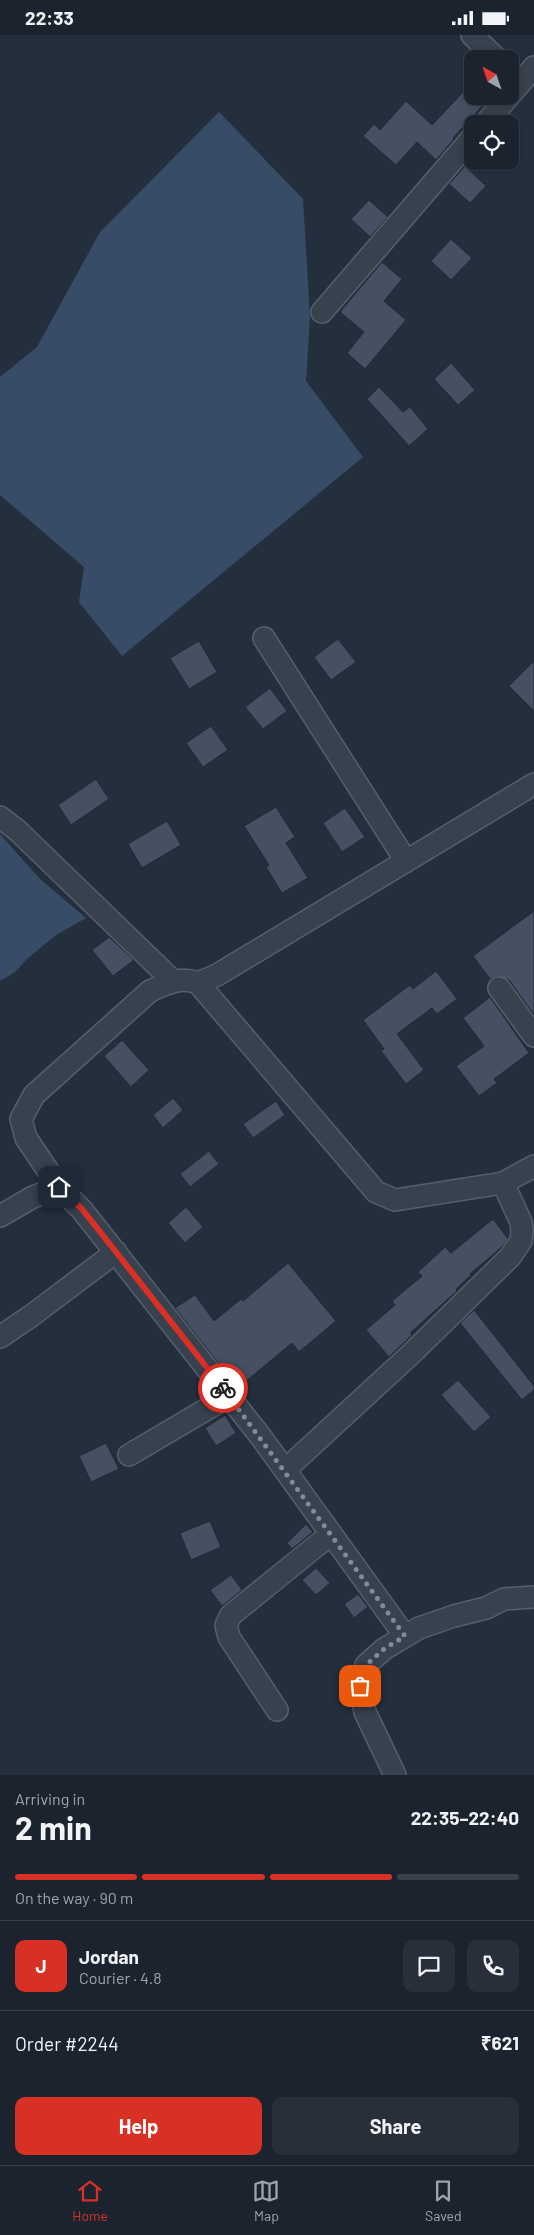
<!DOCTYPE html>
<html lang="en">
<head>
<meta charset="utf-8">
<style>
	:root { --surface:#1b232e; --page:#282f3a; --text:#f1f3f6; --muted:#a0a4aa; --line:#39404a; --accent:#d93025 }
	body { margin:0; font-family:Barlow,sans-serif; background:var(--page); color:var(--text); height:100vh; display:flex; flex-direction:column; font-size:19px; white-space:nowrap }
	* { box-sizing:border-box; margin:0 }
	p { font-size:16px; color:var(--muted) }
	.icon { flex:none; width:28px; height:28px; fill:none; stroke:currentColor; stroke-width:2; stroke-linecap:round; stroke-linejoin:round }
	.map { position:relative; height:1740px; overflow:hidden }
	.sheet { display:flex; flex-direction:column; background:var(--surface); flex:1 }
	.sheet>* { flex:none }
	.needle { width:32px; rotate:320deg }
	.buttons { position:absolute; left:464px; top:15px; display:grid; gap:10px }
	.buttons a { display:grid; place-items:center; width:55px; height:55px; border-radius:10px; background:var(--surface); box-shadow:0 2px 8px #0003,0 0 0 1px var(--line); font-size:25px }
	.pin { position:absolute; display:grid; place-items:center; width:42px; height:42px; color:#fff; margin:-21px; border-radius:10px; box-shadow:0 2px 8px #0006 }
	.courier { position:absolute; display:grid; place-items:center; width:50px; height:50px; margin:-25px; border:4px solid #d93025; border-radius:50%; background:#fff; color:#222; box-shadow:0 1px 6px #0007 }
	.head em { font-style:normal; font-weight:700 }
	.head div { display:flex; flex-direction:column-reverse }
	.head { display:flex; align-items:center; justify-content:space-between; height:85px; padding:0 15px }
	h1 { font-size:32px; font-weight:700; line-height:38px }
	.bar { display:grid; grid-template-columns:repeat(4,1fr); gap:8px 5px; align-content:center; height:60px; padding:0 15px }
	.bar i { height:6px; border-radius:4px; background:var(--line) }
	.bar .on { background:var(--accent) }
	.bar p { grid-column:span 4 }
	.line { display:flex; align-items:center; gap:12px; padding:0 15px; border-top:1px solid var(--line) }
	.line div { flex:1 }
	.round { display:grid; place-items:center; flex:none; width:52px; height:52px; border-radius:10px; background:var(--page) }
	.primary-button { display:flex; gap:10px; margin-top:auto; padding:10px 15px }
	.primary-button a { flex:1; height:58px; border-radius:10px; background:var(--accent); color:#fff; font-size:20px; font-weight:700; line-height:58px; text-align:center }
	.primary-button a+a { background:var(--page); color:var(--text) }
	.status { display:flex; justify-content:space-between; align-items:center; height:35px; padding:0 25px; background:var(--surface); direction:ltr }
	.status svg { height:14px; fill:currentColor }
	.menu { display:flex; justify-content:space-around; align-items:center; height:70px; border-top:1px solid var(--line); background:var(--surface); font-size:14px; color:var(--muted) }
	.menu a { display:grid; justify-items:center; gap:2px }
	.menu .on { color:var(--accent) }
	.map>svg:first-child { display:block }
	.water { fill:#394c67 }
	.building { fill:#455162; stroke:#1f2835 }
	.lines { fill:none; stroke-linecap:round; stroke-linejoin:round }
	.street-casing { stroke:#565f6c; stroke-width:24 }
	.street { stroke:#38414e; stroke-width:21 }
	.done { stroke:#828b98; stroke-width:5; stroke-dasharray:0 9 }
	.route { stroke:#d93025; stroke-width:6 }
</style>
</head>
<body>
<div class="status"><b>22:33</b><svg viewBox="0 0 49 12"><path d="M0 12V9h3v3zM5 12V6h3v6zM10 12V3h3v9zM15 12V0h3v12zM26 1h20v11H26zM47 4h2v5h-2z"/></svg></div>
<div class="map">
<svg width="534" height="1740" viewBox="0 0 534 1740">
	<rect width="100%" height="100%" fill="#242f3e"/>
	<g class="water">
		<polygon points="219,77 303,164 310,282 306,346 363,422 122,621 79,567 84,532 0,460 0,342 37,312 100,197"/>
		<polygon points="0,799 40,844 86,883 56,900 28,923 15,937 0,946"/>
	</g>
	<g class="building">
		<polygon points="466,54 483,70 453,103 454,104 436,125 417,107 396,130 363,101 374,89 380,95 406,66 432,90"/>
		<polygon points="465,131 486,151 470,168 449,149"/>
		<polygon points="369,165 388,182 370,202 351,184"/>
		<polygon points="451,204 472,223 451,245 431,226"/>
		<polygon points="382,227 402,244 384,266 406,285 365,334 347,318 364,297 340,277"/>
		<polygon points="451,328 475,355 458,370 434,344"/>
		<polygon points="379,352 403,377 410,372 428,394 409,411 367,364"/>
		<polygon points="338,604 356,627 331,645 314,622"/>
		<polygon points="199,606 217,637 189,654 170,623"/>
		<polygon points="534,626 534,676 509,651"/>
		<polygon points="270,653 287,676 263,694 245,672"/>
		<polygon points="211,691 228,715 203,732 186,708"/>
		<polygon points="96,744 109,764 71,790 58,770"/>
		<polygon points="276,772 295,802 286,808 308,843 282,858 266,832 269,830 244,791"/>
		<polygon points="345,773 365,802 342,817 323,788"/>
		<polygon points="167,786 181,810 142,833 128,809"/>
		<polygon points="534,876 534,980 509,945 498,941 490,944 473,921"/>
		<polygon points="109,902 134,925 113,941 92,915"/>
		<polygon points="436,936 457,964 437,979 432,973 397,999 424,1035 406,1049 381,1016 384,1014 363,985 410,950 413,954"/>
		<polygon points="490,962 529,1018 494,1044 497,1048 479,1061 456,1031 484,1011 463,983"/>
		<polygon points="122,1005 149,1035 131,1052 104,1021"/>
		<polygon points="173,1063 183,1075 163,1093 153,1080"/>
		<polygon points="276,1066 285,1080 253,1103 243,1089"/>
		<polygon points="209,1116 219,1129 190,1152 180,1139"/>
		<polygon points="186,1172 203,1192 185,1208 168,1188"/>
		<polygon points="493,1184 508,1204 503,1211 470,1239 471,1240 456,1254 457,1256 410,1298 412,1300 389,1322 366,1295 395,1270 392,1266 422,1241 418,1237 445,1212 451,1218"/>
		<polygon points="288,1228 336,1286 299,1317 292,1308 238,1353 175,1273 195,1260 214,1286 241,1264 243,1266"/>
		<polygon points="474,1275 534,1351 534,1355 522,1365 460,1288"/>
		<polygon points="458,1345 491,1382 474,1397 441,1360"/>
		<polygon points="225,1380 236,1398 216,1411 205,1393"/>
		<polygon points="106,1408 119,1434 91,1447 79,1421"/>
		<polygon points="210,1486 221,1512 191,1525 180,1498"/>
		<polygon points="306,1489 313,1497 292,1514 287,1508"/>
		<polygon points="316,1533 330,1548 316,1560 302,1545"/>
		<polygon points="231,1540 242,1555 222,1571 210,1555"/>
		<polygon points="358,1559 368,1572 354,1583 344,1569"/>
	</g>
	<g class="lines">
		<g class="street-casing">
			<g id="street">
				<polyline points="472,0 497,24"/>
				<polyline points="510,60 534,32"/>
				<polyline points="485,89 509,61"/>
				<polyline points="322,277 472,103"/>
				<polyline points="264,603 406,826"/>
				<polyline points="0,782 18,796 173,946"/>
				<polyline points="198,948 376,1157 395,1165 503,1148 521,1187 522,1196 521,1206 510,1222 411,1319 285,1435"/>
				<polyline points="499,953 534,1001"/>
				<polyline points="503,1148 534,1131"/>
				<path d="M59,1152l-33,-49 -5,-19 13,-24 116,-104c16,-7 30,-15 48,-8l19,-8 317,-191"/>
				<polyline points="0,1181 33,1162 59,1152 82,1175 261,1402 405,1601"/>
				<polyline points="0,1302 31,1281 116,1217"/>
				<polyline points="129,1420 229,1361"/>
				<polyline points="277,1675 229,1602 226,1590 231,1580 331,1499"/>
				<polyline points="395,1740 365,1677 360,1651 366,1630 384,1614 419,1593 454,1581 486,1573 504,1564 534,1562"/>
			</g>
		</g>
		<use href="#street" class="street"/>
	</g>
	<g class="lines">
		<polyline class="done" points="223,1353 405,1601 384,1614 366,1630 360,1651"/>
		<polyline class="route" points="59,1152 82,1174 116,1217 223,1353"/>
	</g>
</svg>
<div class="buttons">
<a><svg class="needle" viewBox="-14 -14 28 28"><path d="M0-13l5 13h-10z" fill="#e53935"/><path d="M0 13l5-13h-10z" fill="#a0a4aa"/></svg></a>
<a><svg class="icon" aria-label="locate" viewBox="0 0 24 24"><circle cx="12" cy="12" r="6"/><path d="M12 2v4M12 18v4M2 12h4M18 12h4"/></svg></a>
</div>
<div class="pin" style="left:360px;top:1651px;background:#ea580c"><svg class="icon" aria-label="bag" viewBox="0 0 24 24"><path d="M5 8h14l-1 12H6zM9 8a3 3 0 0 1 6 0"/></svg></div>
<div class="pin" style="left:59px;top:1152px;background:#1f2937"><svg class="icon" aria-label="home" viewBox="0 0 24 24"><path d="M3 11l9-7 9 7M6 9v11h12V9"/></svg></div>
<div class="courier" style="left:223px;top:1353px"><svg class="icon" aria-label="bike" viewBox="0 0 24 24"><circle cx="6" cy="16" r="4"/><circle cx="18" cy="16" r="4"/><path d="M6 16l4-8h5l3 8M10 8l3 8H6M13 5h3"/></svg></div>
</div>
<section class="sheet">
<div class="head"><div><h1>2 min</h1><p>Arriving in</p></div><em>22:35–22:40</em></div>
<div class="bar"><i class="on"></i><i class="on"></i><i class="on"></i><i></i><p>On the way · 90 m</p></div>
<div class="line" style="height:90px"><b class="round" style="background:var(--accent);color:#fff">J</b><div><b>Jordan</b><p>Courier · 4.8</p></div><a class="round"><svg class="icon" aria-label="chat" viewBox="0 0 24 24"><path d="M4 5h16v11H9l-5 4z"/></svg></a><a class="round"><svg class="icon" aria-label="phone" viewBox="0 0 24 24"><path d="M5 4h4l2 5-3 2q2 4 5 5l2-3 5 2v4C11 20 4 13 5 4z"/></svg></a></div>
<div class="line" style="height:65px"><div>Order #2244</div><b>₹621</b></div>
<div class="primary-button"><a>Help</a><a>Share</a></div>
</section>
<nav class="menu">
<a class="on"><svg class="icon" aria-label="home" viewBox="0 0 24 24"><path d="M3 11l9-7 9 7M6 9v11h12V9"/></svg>Home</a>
<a><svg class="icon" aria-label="map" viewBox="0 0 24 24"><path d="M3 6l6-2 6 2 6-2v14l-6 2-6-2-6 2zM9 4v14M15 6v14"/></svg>Map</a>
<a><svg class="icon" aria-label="saved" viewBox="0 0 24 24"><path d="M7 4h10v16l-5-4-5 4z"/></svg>Saved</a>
</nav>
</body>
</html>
